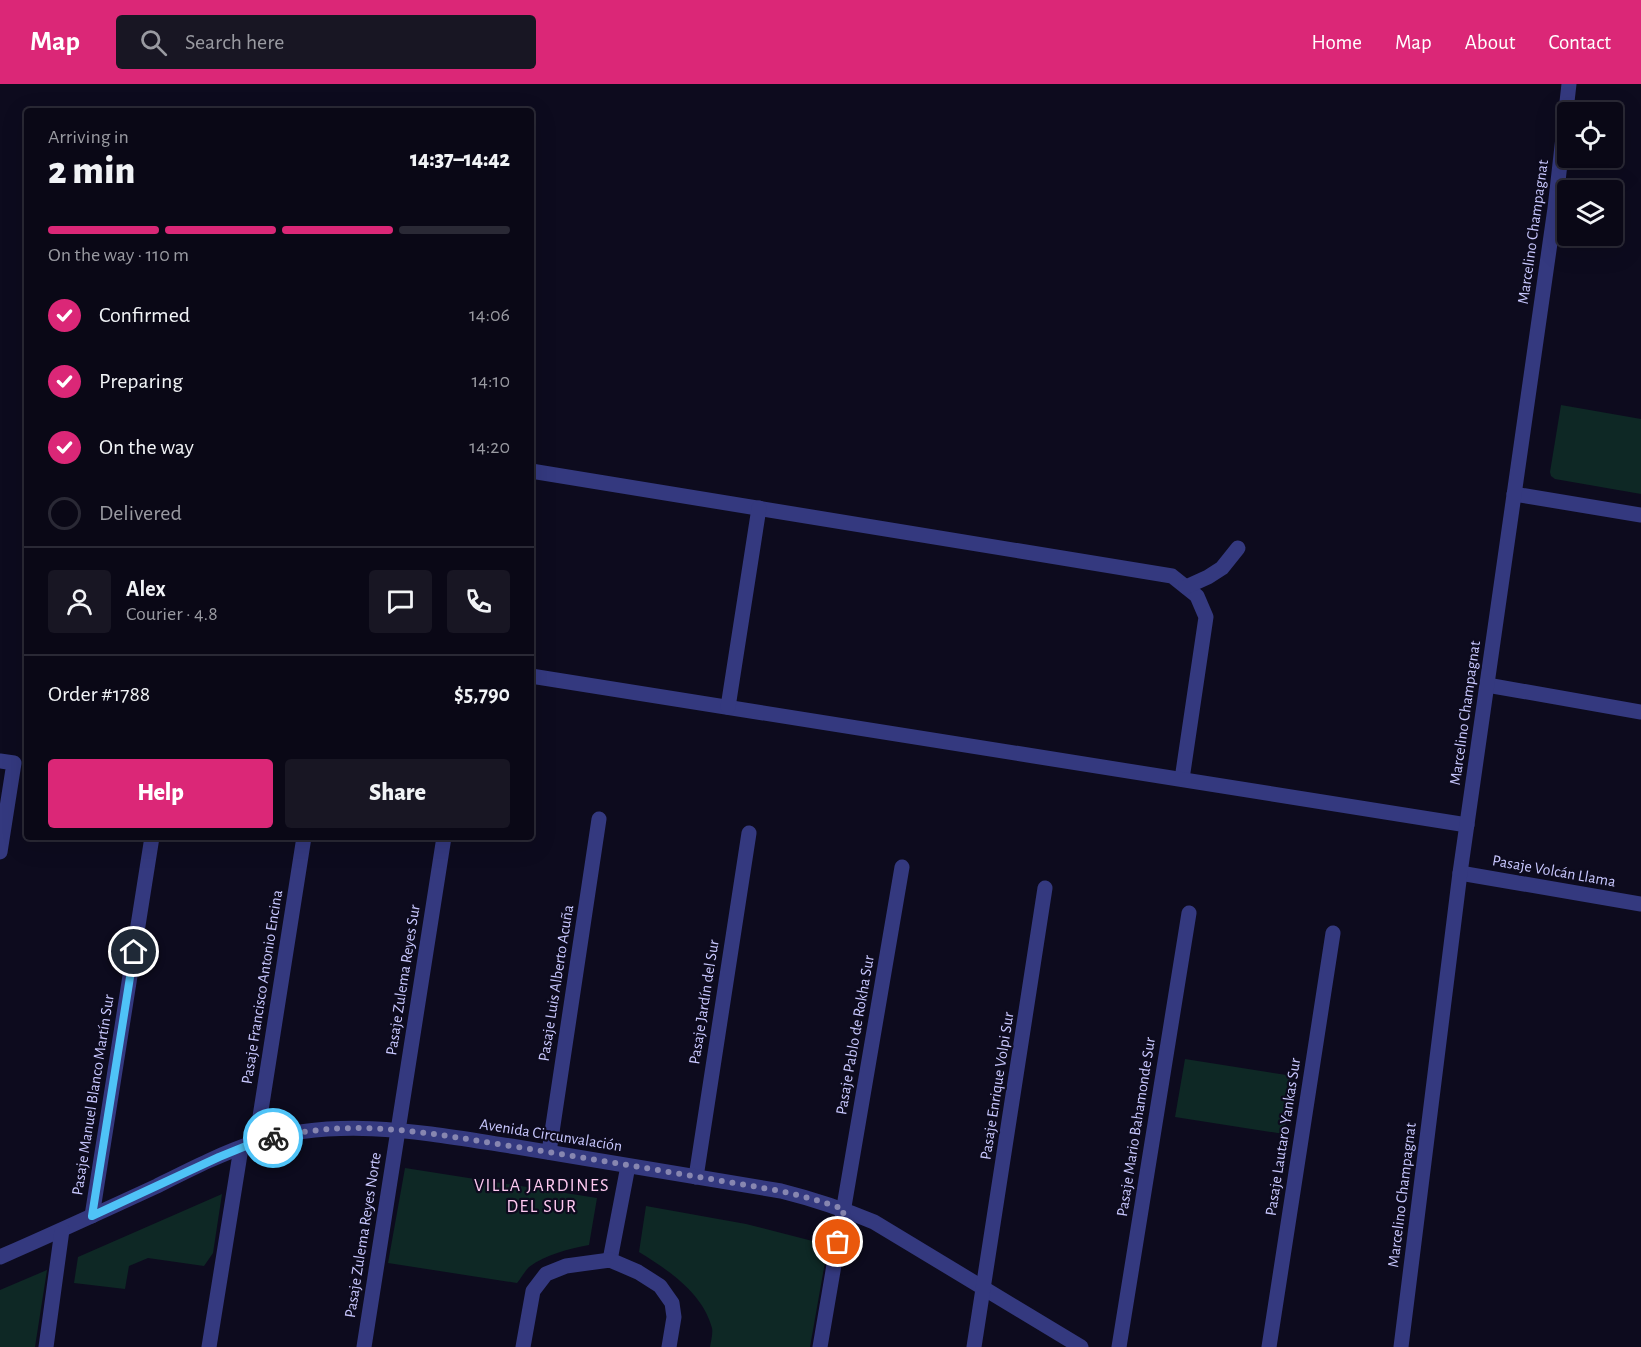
<!DOCTYPE html>
<html lang="en">
<head>
<meta charset="utf-8">
<style>
	:root { --surface:#0a0816; --page:#181623; --text:#f1f3f6; --muted:#999aa1; --line:#2a2935; --accent:#db2777 }
	body { margin:0; font-family:"Alegreya Sans",sans-serif; background:var(--page); color:var(--text); height:100vh; display:flex; flex-direction:column; font-size:22px; white-space:nowrap }
	* { box-sizing:border-box; margin:0 }
	p { font-size:20px; color:var(--muted) }
	.icon { flex:none; width:33px; height:33px; fill:none; stroke:currentColor; stroke-width:2; stroke-linecap:round; stroke-linejoin:round }
	.map { position:relative; flex:1; overflow:hidden }
	.side { position:absolute; left:24px; top:24px; width:510px; height:732px; display:flex; flex-direction:column; background:var(--surface); border-radius:6px; box-shadow:0 6px 24px #0002,0 0 0 2px var(--line) }
	.side>* { flex:none }
	.tools { position:absolute; left:1557px; top:18px; display:grid; gap:12px }
	.tools a { display:grid; place-items:center; width:66px; height:66px; border-radius:6px; background:var(--surface); box-shadow:0 6px 24px #0002,0 0 0 2px var(--line); font-size:30px }
	.pin { position:absolute; display:grid; place-items:center; width:51px; height:51px; color:#fff; margin:-26px; border:3px solid #fff; border-radius:50%; box-shadow:0 2px 6px #0007 }
	.courier { position:absolute; display:grid; place-items:center; width:60px; height:60px; margin:-30px; border:4px solid #4fc3f7; border-radius:50%; background:#fff; color:#222; box-shadow:0 2px 8px #0007 }
	.head em { font-style:normal; font-weight:800 }
	.head div { display:flex; flex-direction:column-reverse }
	.head { display:flex; align-items:center; justify-content:space-between; height:102px; padding:0 24px }
	h1 { font-size:39px; font-weight:800; line-height:45px }
	.bar { display:grid; grid-template-columns:repeat(4,1fr); gap:9px 6px; align-content:center; height:72px; padding:0 24px }
	.bar i { height:8px; border-radius:4px; background:var(--line) }
	.bar .selected { background:var(--accent) }
	.bar p { grid-column:span 4 }
	.line { display:flex; align-items:center; gap:15px; padding:0 24px; border-top:2px solid var(--line) }
	.line div { flex:1 }
	.round { display:grid; place-items:center; flex:none; width:63px; height:63px; border-radius:6px; background:var(--page) }
	ol { padding:0 24px; list-style:none }
	li { display:flex; align-items:center; gap:18px; height:66px }
	li p { margin-inline-start:auto }
	li .icon { padding:6px; border-radius:50%; background:var(--accent); color:#fff; stroke-width:4 }
	li:last-child { color:var(--muted) }
	li i { width:33px; height:33px; border:3px solid var(--line); border-radius:50% }
	.cta { display:flex; gap:12px; margin-top:auto; padding:12px 24px }
	.cta a { flex:1; height:69px; border-radius:6px; background:var(--accent); color:#fff; font-size:24px; font-weight:800; line-height:69px; text-align:center }
	.cta a+a { background:var(--page); color:var(--text) }
	header { display:flex; align-items:center; gap:36px; box-sizing:border-box; height:84px; padding:0 30px; background:var(--accent); color:#fff }
	header strong { font-size:28px }
	nav { display:flex; gap:33px; margin-inline-start:auto; font-size:21px }
	.search { width:420px; height:54px; background:var(--page); display:flex; align-items:center; gap:15px; box-sizing:border-box; padding:0 21px; border-radius:6px; color:var(--muted); font-size:22px }
	.map>svg:first-child { display:block }
	.green { fill:#0e2825 }
	.lines { fill:none; stroke-linecap:round; stroke-linejoin:round }
	.street { stroke:#34397f; stroke-width:15 }
	.done { stroke:#8786b0; stroke-width:6; stroke-dasharray:0 10.8 }
	.route { stroke:#4fc3f7; stroke-width:8 }
	.labels { text-anchor:middle; dominant-baseline:central; stroke-width:4.5; stroke-linejoin:round; paint-order:stroke }
	.street-label { font-size:16px; fill:#c9c8ff; stroke:#0d0b1e }
	.neighbourhood-label { font-size:18px; letter-spacing:1.5px; fill:#ffcaf1; stroke:#0d0b1e }
</style>
</head>
<body>
<header>
<strong>Map</strong>
<div class="search"><svg class="icon" aria-label="search" viewBox="0 0 24 24"><circle cx="10" cy="10" r="6"/><path d="M15 15l6 6"/></svg>Search here</div>
<nav><a>Home</a><a>Map</a><a>About</a><a>Contact</a></nav>
</header>
<div class="map">
<svg width="1641" height="1263" viewBox="0 0 1641 1263">
	<rect width="100%" height="100%" fill="#0d0b1e"/>
	<g class="green">
		<polygon points="1561,321 1641,335 1641,410 1555,395 1551,392 1550,388"/>
		<polygon points="1185,975 1293,992 1284,1050 1175,1033"/>
		<path d="M405,1084l192,30 -8,47c-20,4 -43,9 -60,22 -4,4 -8,11 -12,16l-129,-20z"/>
		<polygon points="222,1110 213,1169 204,1182 148,1174 129,1182 125,1205 74,1199 78,1173"/>
		<path d="M646,1122l100,18 82,21 -18,102h-100c1,-6 3,-13 2,-19 -9,-35 -44,-58 -73,-76z"/>
		<polygon points="47,1186 35,1263 0,1263 0,1206"/>
	</g>
	<g class="lines">
		<g class="street">
			<polyline points="531,387 1172,492 1197,512 1206,533 1182,695"/>
			<polyline points="1514,410 1641,431"/>
			<polyline points="1186,503 1208,493 1222,484 1238,464"/>
			<polyline points="531,592 1467,741"/>
			<polyline points="1487,601 1641,628"/>
			<polyline points="728,623 759,424"/>
			<polyline points="0,677 14,679 0,768"/>
			<polyline points="1460,789 1641,820"/>
			<polyline points="256,1058 304,753"/>
			<polyline points="549,1068 599,735"/>
			<polyline points="696,1093 749,749"/>
			<polyline points="92,1132 152,753"/>
			<path d="M0,1173c53,-23 105,-47 157,-71 32,-16 65,-33 99,-44 86,-27 175,-8 261,5 88,14 176,30 264,44 32,8 62,18 93,31l207,125"/>
			<polyline points="610,1176 628,1082"/>
			<polyline points="46,1263 62,1146"/>
			<polyline points="209,1263 241,1064"/>
			<polyline points="364,1263 444,753"/>
			<polyline points="523,1263 533,1207 546,1190 566,1182 610,1176 638,1188 660,1202 672,1219 674,1233 669,1263"/>
			<polyline points="820,1263 902,783"/>
			<polyline points="974,1263 1045,804"/>
			<polyline points="1119,1263 1189,829"/>
			<polyline points="1269,1263 1333,849"/>
			<polyline points="1401,1263 1460,789 1555,124 1569,0"/>
		</g>
	</g>
	<g class="lines">
		<path class="done" d="M273,1054c85,-21 160,-4 244,9 88,14 176,29 264,44l32,8 31,10 -6,33"/>
		<polyline class="route" points="134,868 92,1132 219,1073 256,1058 273,1054"/>
	</g>
	<g class="labels">
		<g class="street-label">
			<text transform="translate(1533 148) rotate(-82)">Marcelino Champagnat</text>
			<text transform="translate(1465 629) rotate(-82)">Marcelino Champagnat</text>
			<text transform="translate(1554 787) rotate(10)">Pasaje Volcán Llama</text>
			<text transform="translate(403 896) rotate(-81)">Pasaje Zulema Reyes Sur</text>
			<text transform="translate(556 899) rotate(-81)">Pasaje Luis Alberto Acuña</text>
			<text transform="translate(262 903) rotate(-81)">Pasaje Francisco Antonio Encina</text>
			<text transform="translate(704 918) rotate(-81)">Pasaje Jardín del Sur</text>
			<text transform="translate(855 951) rotate(-80)">Pasaje Pablo de Rokha Sur</text>
			<text transform="translate(997 1002) rotate(-81)">Pasaje Enrique Volpi Sur</text>
			<text transform="translate(93 1011) rotate(-81)">Pasaje Manuel Blanco Martín Sur</text>
			<text transform="translate(1136 1043) rotate(-81)">Pasaje Mario Bahamonde Sur</text>
			<text transform="translate(551 1051) rotate(9)">Avenida Circunvalación</text>
			<text transform="translate(1283 1053) rotate(-81)">Pasaje Lautaro Yankas Sur</text>
			<text transform="translate(1402 1111) rotate(-83)">Marcelino Champagnat</text>
			<text transform="translate(363 1151) rotate(-81)">Pasaje Zulema Reyes Norte</text>
		</g>
		<g class="neighbourhood-label">
			<text x="542" y="1102">VILLA JARDINES<tspan x="542" dy="21">DEL SUR</tspan></text>
		</g>
	</g>
</svg>
<div class="tools">
<a><svg class="icon" aria-label="locate" viewBox="0 0 24 24"><circle cx="12" cy="12" r="6"/><path d="M12 2v4M12 18v4M2 12h4M18 12h4"/></svg></a>
<a><svg class="icon" aria-label="layers" viewBox="0 0 24 24"><path d="M12 4l9 5-9 5-9-5zM3 14l9 5 9-5"/></svg></a>
</div>
<div class="pin" style="left:838px;top:1158px;background:#ea580c"><svg class="icon" aria-label="bag" viewBox="0 0 24 24"><path d="M5 8h14l-1 12H6zM9 8a3 3 0 0 1 6 0"/></svg></div>
<div class="pin" style="left:134px;top:868px;background:#1f2937"><svg class="icon" aria-label="home" viewBox="0 0 24 24"><path d="M3 11l9-7 9 7M6 9v11h12V9"/></svg></div>
<div class="courier" style="left:273px;top:1054px"><svg class="icon" aria-label="bike" viewBox="0 0 24 24"><circle cx="6" cy="16" r="4"/><circle cx="18" cy="16" r="4"/><path d="M6 16l4-8h5l3 8M10 8l3 8H6M13 5h3"/></svg></div>
<section class="side">
<div class="head"><div><h1>2 min</h1><p>Arriving in</p></div><em>14:37–14:42</em></div>
<div class="bar"><i class="selected"></i><i class="selected"></i><i class="selected"></i><i></i><p>On the way · 110 m</p></div>
<ol>
<li><svg class="icon" aria-label="check" viewBox="0 0 24 24"><path d="M5 12l5 5 9-10"/></svg>Confirmed<p>14:06</p></li>
<li><svg class="icon" aria-label="check" viewBox="0 0 24 24"><path d="M5 12l5 5 9-10"/></svg>Preparing<p>14:10</p></li>
<li><svg class="icon" aria-label="check" viewBox="0 0 24 24"><path d="M5 12l5 5 9-10"/></svg>On the way<p>14:20</p></li>
<li><i></i>Delivered</li>
</ol>
<div class="line" style="height:108px"><a class="round"><svg class="icon" aria-label="person" viewBox="0 0 24 24"><circle cx="12" cy="8" r="4"/><path d="M4 21q1-7 8-7t8 7"/></svg></a><div><b>Alex</b><p>Courier · 4.8</p></div><a class="round"><svg class="icon" aria-label="chat" viewBox="0 0 24 24"><path d="M4 5h16v11H9l-5 4z"/></svg></a><a class="round"><svg class="icon" aria-label="phone" viewBox="0 0 24 24"><path d="M5 4h4l2 5-3 2q2 4 5 5l2-3 5 2v4C11 20 4 13 5 4z"/></svg></a></div>
<div class="line" style="height:78px"><div>Order #1788</div><b>$5,790</b></div>
<div class="cta"><a>Help</a><a>Share</a></div>
</section>
</div>
</body>
</html>
